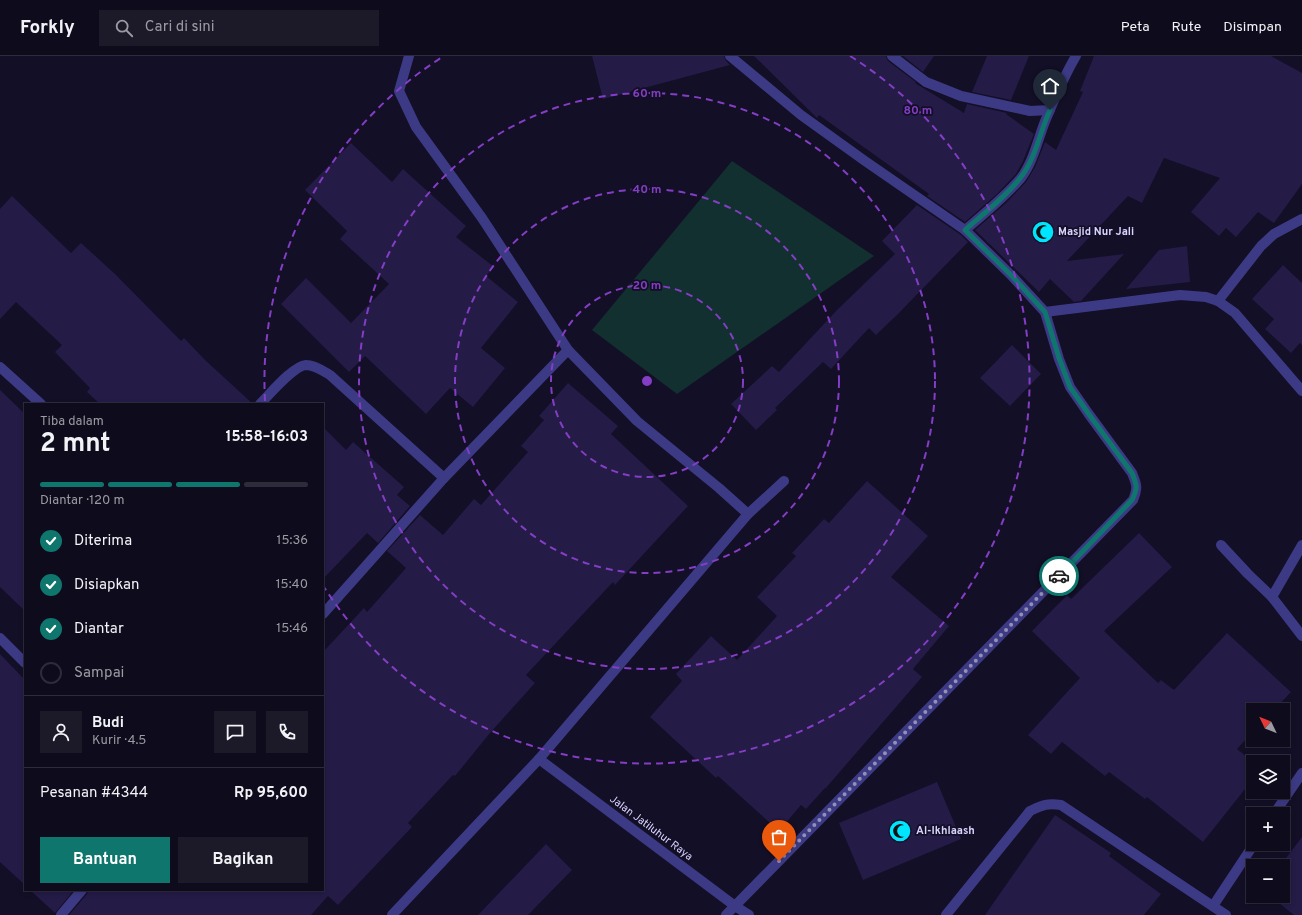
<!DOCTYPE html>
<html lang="id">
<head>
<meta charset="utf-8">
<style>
	:root { --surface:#0e0b1c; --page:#1c1929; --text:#f1f3f6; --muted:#9b9ba3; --line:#2e2b3b; --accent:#0f766e }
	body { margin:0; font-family:Overpass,sans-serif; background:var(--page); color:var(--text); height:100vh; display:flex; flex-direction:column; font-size:15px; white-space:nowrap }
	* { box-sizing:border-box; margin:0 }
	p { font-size:13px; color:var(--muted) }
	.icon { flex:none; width:22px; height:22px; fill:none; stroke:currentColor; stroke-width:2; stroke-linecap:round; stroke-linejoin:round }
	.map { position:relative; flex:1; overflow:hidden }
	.panel { position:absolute; left:24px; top:347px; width:300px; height:488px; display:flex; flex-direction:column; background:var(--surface); border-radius:0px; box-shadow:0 2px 6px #0003,0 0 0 1px var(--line) }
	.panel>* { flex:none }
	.needle { width:26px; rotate:313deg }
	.tools { position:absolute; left:1246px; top:647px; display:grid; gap:8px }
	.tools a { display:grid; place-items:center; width:44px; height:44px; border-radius:0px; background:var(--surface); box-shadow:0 2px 6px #0003,0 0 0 1px var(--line); font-size:20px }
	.pin { position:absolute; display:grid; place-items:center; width:34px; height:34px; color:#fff; margin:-41px -17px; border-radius:50% 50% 50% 0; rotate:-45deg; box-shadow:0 0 4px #0007 }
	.pin .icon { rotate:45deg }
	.courier { position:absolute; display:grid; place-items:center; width:40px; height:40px; margin:-20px; border:3px solid #0f766e; border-radius:50%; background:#fff; color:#222; box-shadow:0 1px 5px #0007 }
	.headline em { font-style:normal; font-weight:700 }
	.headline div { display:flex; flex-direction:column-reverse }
	.headline { display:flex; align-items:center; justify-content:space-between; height:68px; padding:0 16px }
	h1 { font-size:26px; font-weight:700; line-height:30px }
	.bar { display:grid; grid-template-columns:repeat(4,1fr); gap:6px 4px; align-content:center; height:48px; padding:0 16px }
	.bar i { height:5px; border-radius:3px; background:var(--line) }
	.bar .selected { background:var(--accent) }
	.bar p { grid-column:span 4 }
	.line { display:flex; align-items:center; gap:10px; padding:0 16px; border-top:1px solid var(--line) }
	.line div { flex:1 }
	.round { display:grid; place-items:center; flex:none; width:42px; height:42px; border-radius:0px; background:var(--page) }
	ol { padding:0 16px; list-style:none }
	li { display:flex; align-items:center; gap:12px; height:44px }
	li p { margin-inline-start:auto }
	li .icon { padding:4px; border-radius:50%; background:var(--accent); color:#fff; stroke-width:4 }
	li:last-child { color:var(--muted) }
	li i { width:22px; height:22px; border:2px solid var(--line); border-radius:50% }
	.cta { display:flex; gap:8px; margin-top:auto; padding:8px 16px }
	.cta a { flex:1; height:46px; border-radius:0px; background:var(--accent); color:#fff; font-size:16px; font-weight:700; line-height:46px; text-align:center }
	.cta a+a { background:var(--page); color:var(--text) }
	header { display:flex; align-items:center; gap:24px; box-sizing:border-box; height:56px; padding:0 20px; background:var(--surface); border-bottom:1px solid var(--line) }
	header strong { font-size:19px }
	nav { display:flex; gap:22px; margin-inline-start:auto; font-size:14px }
	.search { width:280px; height:36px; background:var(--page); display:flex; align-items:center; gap:10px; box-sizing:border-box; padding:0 14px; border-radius:0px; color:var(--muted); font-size:15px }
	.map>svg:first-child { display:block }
	.green { fill:#12302f }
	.building { fill:#241b47 }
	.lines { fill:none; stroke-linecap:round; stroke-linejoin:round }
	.street { stroke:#3d3a85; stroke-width:10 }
	.done { stroke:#948fb3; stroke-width:4; stroke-dasharray:0 7.2 }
	.route { stroke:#0f766e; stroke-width:5 }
	.ring { fill:none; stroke:#843dc5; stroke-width:2; stroke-dasharray:7 5 }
	.labels { text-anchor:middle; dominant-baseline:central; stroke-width:3.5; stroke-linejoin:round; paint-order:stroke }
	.poi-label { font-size:11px; font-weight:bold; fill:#d9d4ff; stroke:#130f26; text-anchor:start }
	.street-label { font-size:11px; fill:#d9d4ff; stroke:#130f26 }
	.centre { fill:#843dc5; stroke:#130f26; stroke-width:2 }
	.ring-label { font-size:12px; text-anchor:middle; font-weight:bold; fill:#843dc5; stroke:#130f26; stroke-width:3.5; stroke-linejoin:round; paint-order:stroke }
</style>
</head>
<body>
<header>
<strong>Forkly</strong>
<div class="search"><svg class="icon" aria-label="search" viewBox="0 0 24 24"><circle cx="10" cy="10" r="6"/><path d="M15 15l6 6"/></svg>Cari di sini</div>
<nav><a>Peta</a><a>Rute</a><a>Disimpan</a></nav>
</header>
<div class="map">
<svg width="1302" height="859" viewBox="0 0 1302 859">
	<rect width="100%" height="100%" fill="#130f26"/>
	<polygon class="green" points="732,105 874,200 677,338 592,274"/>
	<g class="building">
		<polygon points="592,0 724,0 726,5 730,9 603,43"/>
		<polygon points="754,0 886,0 888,5 916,26 915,27 964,57 967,48 1007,57 1006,58 1034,78 1023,105 1016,118 997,138 965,166 927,140 929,138 819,59 817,62"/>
		<polygon points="903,0 934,0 923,16"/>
		<polygon points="987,0 1029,0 1011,44 972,36"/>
		<polygon points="1094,0 1271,0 1302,17 1302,128 1274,167 1258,156 1236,181 1226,172 1219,180 1191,156 1220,122 1164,102 1142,147 1128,140 1067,205 1124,198 1081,245 1074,246 1050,223 1039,236 975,174 1006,147 1026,126 1035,111 1045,86 1056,94 1083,36 1080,35"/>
		<polygon points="351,87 392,126 403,113 466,170 456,181 494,211 486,220 518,246 481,292 505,312 473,351 450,332 426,358 365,300 349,316 281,248 306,222 351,267 389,228 340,183 347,175 305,134"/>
		<polygon points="12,140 71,197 81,187 115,218 181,285 184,282 205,304 253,348 100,348 87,336 90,332 55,296 62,289 16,246 0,263 0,153"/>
		<polygon points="917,149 961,179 968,186 898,258 876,279 869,272 831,313 823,306 775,352 777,354 756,374 731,348 772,310 779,316 837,254 895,198 882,185"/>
		<polygon points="1187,190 1190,226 1126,233 1159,194"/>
		<polygon points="1283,209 1302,227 1302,289 1300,287 1291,297 1265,273 1274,263 1252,243"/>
		<polygon points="1012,289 1041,318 1010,350 980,322"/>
		<polygon points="568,327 618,370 611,378 688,450 615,529 613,526 526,619 535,627 490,677 455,720 453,719 408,767 412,771 338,849 328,840 311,859 69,859 87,838 88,834 323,834 323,596 364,552 367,556 406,512 387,495 420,459 443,479 474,443 481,449 528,396 521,390 544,364 539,360"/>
		<polygon points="0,334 25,358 25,555 0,531"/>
		<polygon points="323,371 346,394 353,386 404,431 397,439 410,450 378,487 367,477 323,523"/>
		<polygon points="867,425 928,480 891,521 949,570 913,613 922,621 825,733 825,732 806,753 801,749 779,775 718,720 716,722 650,661 682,625 676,618 711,580 737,604 777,560 757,541 796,500 792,497 824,463 829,467"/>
		<polygon points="1139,477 1172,511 1104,575 1158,627 1161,624 1174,634 1227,577 1291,636 1274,654 1253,654 1253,676 1237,693 1253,706 1253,723 1203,786 1147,741 1145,743 1109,716 1105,720 1062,686 1051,698 1028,679 1080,622 1032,575 1067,539 1071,543"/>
		<polygon points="0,598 25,624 25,829 0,806"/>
		<polygon points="937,726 961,783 863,824 839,767"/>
		<polygon points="1055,759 1111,797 1109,800 1161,838 1144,859 985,859"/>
		<polygon points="1302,781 1302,859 1294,859 1270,840 1283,840 1283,810 1280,810"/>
		<polygon points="546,788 572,814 528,859 478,859"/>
		<polygon points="30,834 74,834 55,857"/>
	</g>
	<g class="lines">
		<g class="street">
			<polyline points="409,0 399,35 416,71 482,162 568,294 637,365 719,432 748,458"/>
			<polyline points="892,0 926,26 961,40 1030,55 1050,54"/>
			<path d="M965,174c19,-16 40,-33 56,-52 13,-17 17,-40 25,-59 9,-21 18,-43 30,-63"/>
			<polyline points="1218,245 1261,190 1274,178 1302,163"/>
			<polyline points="1045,256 1180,239 1206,241 1218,245 1235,257 1302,335"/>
			<polyline points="0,311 41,348"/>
			<path d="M260,348c10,-10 33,-38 46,-39 9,0 17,6 24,10l114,103"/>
			<polyline points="1221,489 1248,518 1272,541 1302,580"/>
			<polyline points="1272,541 1302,489"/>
			<polyline points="323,558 444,422 568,294"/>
			<polyline points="0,582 25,607"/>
			<polyline points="539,703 735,850 749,859"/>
			<polyline points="1274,758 1302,717"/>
			<polyline points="1213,850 1254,788"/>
			<polyline points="61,859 82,834"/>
			<polyline points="392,859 539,703 748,458 784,425"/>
			<path d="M726,859l407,-415c5,-12 4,-15 -1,-27l-44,-60 -18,-26 -11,-28 -14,-47 -33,-36 -47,-46 -100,-69 -64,-46 -71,-59"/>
			<path d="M946,859l84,-104c13,-6 17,-8 31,-6l165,110"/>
		</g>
	</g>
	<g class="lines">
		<polyline class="done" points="779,805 1059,520"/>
		<path class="route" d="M1050,54c-10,21 -14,48 -29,67 -14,19 -38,37 -56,53l47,46 33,36 14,46 11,29 18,26 44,60c5,12 6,15 0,27l-73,76"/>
	</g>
	<g class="ring">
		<circle cx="647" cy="325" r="96"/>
		<circle cx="647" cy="325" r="192"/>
		<circle cx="647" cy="325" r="288"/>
		<path d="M265 345A383 383 0 0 1 444 0M850 0A383 383 0 1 1 324 531"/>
	</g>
	<defs>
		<g id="mosque-disc" transform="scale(1.15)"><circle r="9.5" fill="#00e5ff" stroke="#130f26"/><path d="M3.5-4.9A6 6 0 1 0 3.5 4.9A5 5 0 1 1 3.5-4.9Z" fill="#111"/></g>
	</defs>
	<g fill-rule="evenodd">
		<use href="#mosque-disc" x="1043" y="176"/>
		<use href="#mosque-disc" x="900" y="775"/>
	</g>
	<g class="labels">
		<g class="poi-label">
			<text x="1058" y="176">Masjid Nur Jali</text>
			<text x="916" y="775">Al-Ikhlaash</text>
		</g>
		<g class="street-label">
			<text transform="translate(651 772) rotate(37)">Jalan Jatiluhur Raya</text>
		</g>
	</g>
	<circle cx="647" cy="325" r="6" class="centre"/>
	<g class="ring-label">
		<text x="647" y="41">60 m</text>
		<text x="918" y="58">80 m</text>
		<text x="647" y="137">40 m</text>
		<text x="647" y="233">20 m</text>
	</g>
</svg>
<div class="tools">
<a><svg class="needle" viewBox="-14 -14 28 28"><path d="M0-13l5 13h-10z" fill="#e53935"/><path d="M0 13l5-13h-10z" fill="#9b9ba3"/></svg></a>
<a><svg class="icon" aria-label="layers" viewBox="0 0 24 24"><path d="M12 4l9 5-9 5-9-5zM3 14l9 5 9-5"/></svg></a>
<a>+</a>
<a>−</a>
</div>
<div class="pin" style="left:779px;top:805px;background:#ea580c"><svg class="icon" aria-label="bag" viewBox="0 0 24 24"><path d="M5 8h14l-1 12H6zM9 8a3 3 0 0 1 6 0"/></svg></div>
<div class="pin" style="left:1050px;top:54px;background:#1f2937"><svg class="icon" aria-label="home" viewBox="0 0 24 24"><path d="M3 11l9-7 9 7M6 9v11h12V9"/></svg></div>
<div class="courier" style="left:1059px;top:520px"><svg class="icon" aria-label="car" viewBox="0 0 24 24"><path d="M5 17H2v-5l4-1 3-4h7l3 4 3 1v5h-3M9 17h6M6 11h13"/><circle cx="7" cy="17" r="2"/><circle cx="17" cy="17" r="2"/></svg></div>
<section class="panel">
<div class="headline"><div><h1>2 mnt</h1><p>Tiba dalam</p></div><em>15:58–16:03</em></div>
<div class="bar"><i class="selected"></i><i class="selected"></i><i class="selected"></i><i></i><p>Diantar · 120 m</p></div>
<ol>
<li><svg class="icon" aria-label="check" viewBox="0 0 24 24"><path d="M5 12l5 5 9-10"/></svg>Diterima<p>15:36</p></li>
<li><svg class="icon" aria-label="check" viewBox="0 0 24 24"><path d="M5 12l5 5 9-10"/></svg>Disiapkan<p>15:40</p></li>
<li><svg class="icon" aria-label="check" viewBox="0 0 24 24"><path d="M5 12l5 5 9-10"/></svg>Diantar<p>15:46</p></li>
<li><i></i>Sampai</li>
</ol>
<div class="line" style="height:72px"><a class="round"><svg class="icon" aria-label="person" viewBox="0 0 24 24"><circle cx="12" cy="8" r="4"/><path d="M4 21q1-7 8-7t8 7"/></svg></a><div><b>Budi</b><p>Kurir · 4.5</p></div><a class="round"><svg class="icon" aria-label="chat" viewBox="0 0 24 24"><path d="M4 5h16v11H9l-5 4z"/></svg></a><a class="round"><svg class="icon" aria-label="phone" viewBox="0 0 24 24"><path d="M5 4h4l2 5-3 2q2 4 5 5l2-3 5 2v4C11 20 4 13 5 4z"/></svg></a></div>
<div class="line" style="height:52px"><div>Pesanan #4344</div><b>Rp 95,600</b></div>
<div class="cta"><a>Bantuan</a><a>Bagikan</a></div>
</section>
</div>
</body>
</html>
